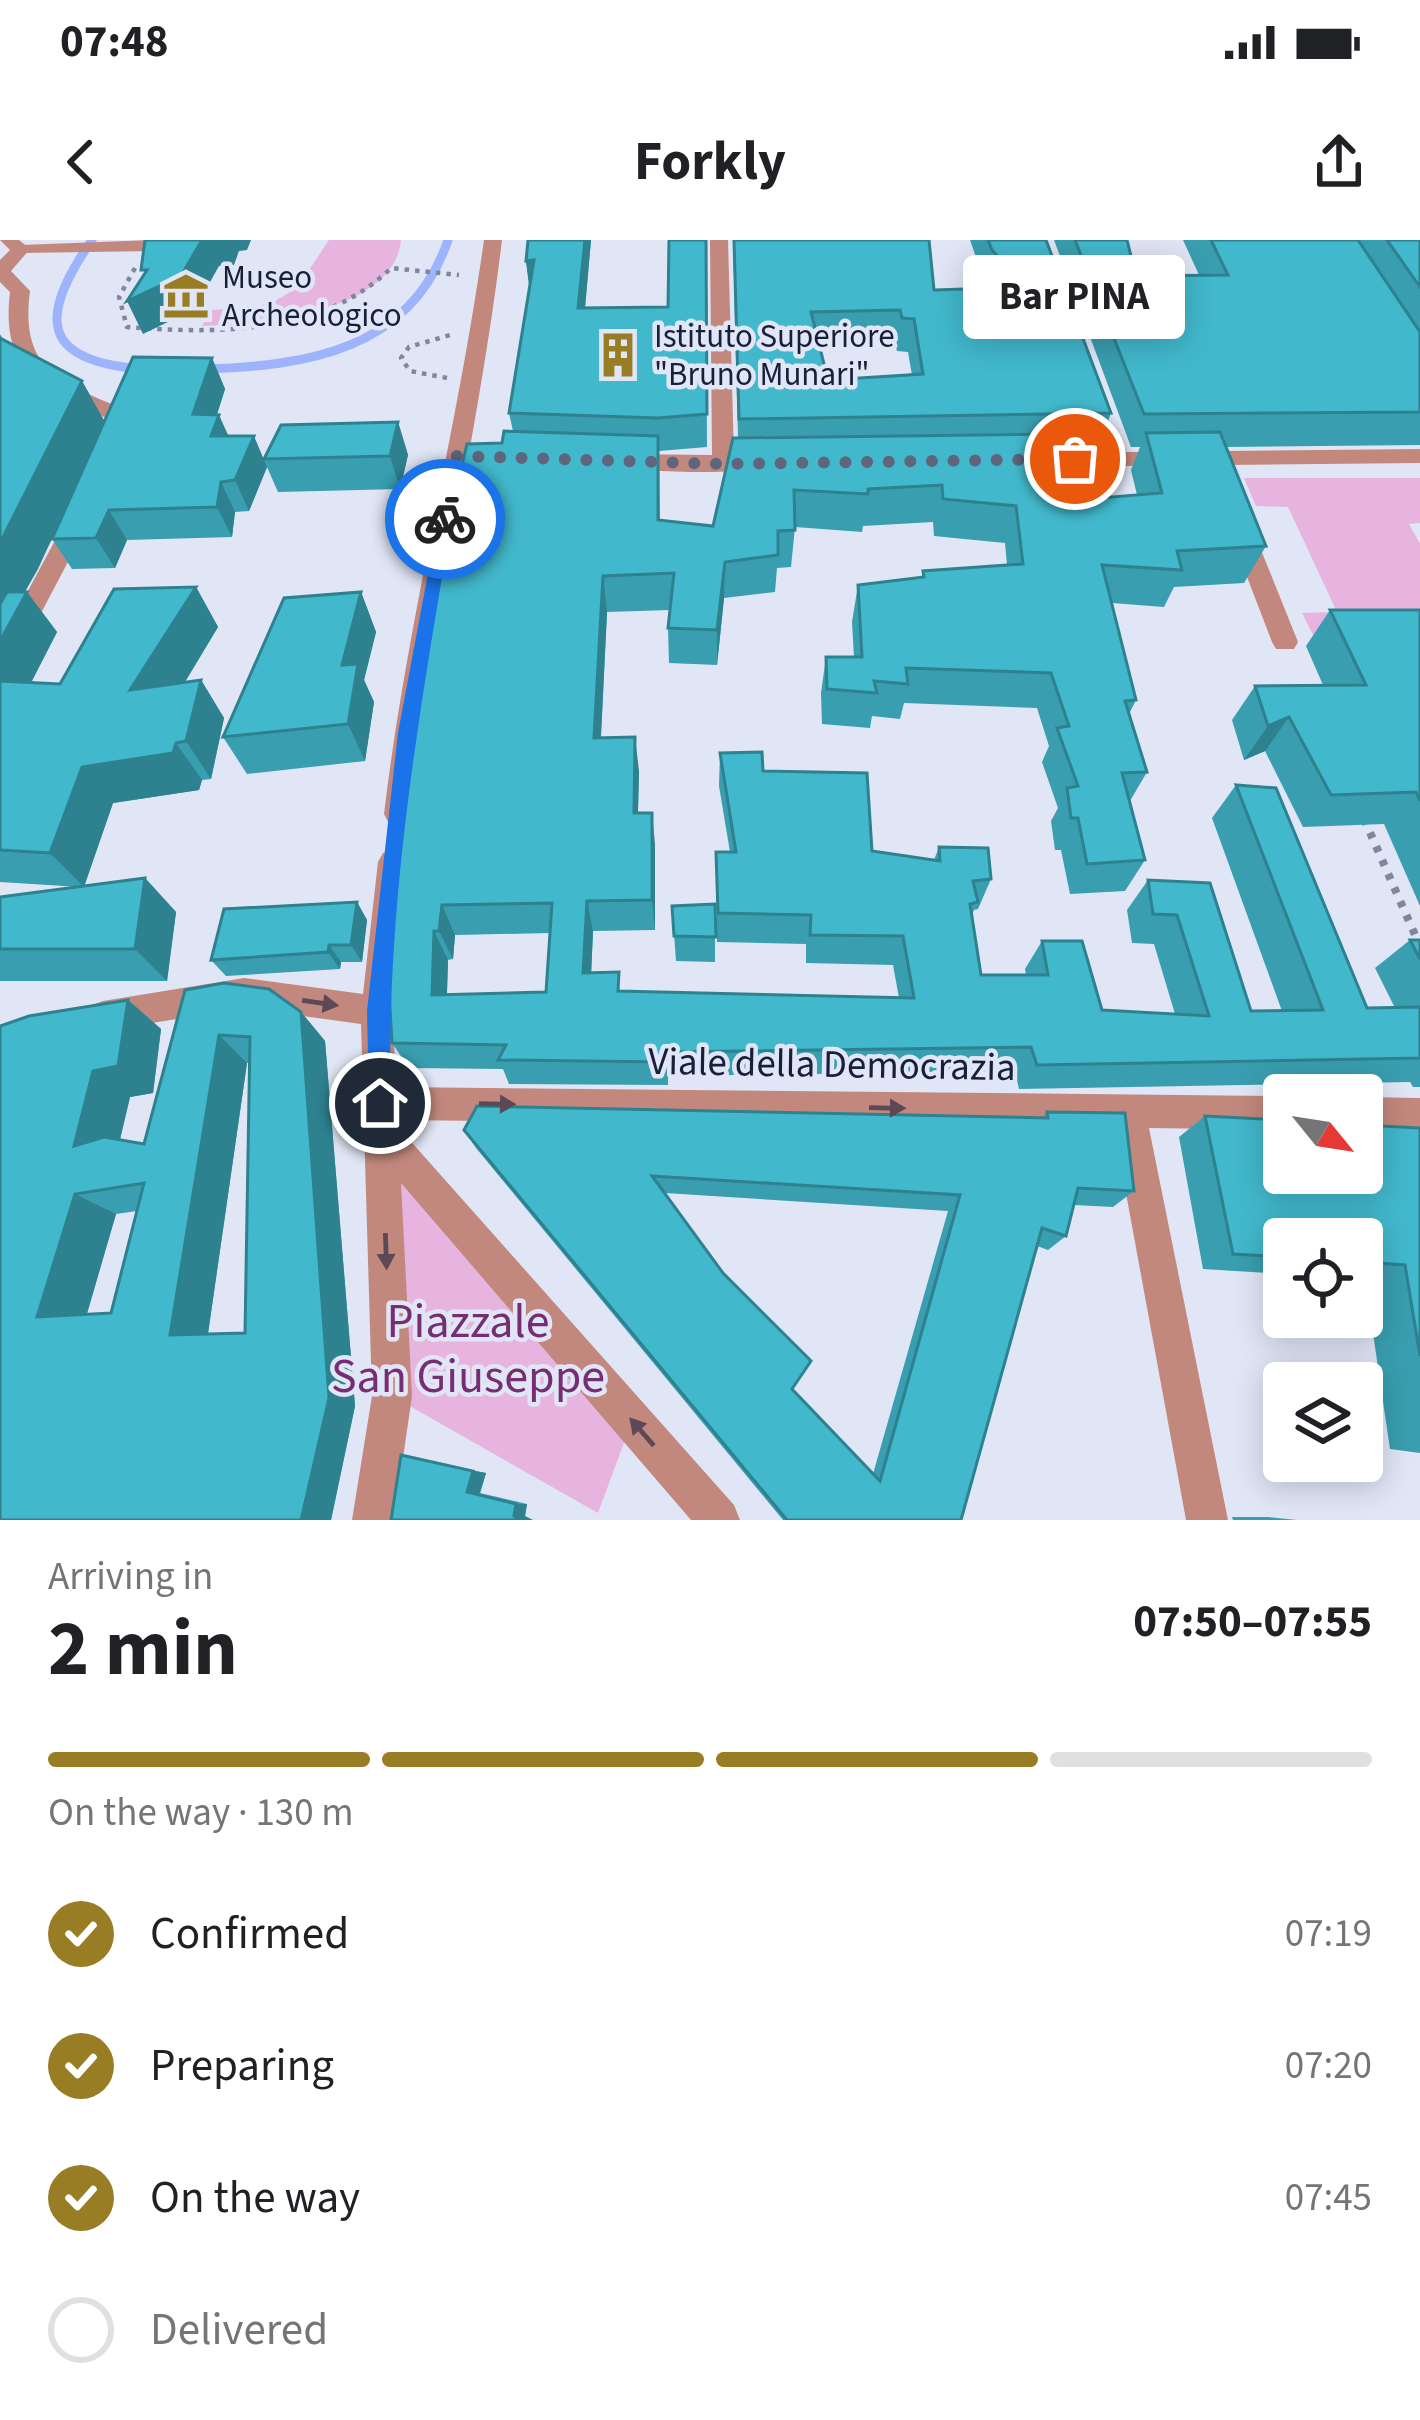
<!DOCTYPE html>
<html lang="en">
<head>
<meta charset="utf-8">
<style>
	:root { --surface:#fff; --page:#f6f6f6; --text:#202124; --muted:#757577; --line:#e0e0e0; --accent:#987d25 }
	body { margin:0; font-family:"Source Sans 3",sans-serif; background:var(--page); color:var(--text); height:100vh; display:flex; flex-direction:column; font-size:45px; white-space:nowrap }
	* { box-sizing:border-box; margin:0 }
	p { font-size:39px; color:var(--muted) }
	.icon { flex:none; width:66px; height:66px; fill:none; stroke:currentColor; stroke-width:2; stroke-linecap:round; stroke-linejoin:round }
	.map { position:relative; height:1280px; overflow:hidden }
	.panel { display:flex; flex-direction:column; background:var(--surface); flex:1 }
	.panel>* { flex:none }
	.needle { width:78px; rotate:120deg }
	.tools { position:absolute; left:1263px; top:834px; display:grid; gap:24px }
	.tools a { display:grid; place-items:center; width:120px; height:120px; border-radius:12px; background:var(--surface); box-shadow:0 6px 30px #0003; font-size:60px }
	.pin { position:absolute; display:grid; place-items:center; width:102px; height:102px; color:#fff; margin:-51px; border:6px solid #fff; border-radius:50%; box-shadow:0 3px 12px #0007 }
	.courier { position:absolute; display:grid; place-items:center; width:120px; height:120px; margin:-60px; border:9px solid #1a73e8; border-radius:50%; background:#fff; color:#222; box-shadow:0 3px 15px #0007 }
	.bubble { position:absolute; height:84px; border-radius:12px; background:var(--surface); box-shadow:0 6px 30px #0003; font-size:39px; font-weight:700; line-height:84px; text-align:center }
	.head em { font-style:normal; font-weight:700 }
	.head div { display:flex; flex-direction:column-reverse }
	.head { display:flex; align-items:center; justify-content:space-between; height:204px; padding:0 48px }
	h1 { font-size:78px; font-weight:700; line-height:90px }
	.bar { display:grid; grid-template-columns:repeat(4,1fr); gap:18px 12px; align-content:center; height:144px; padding:0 48px }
	.bar i { height:15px; border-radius:9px; background:var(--line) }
	.bar .current { background:var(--accent) }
	.bar p { grid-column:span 4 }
	ol { padding:0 48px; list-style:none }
	li { display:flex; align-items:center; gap:36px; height:132px }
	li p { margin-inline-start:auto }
	li .icon { padding:12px; border-radius:50%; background:var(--accent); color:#fff; stroke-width:4 }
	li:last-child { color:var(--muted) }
	li i { width:66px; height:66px; border:6px solid var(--line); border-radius:50% }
	.status { display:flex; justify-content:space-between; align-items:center; height:84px; padding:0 60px; background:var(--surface); direction:ltr }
	.status svg { height:33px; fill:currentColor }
	header { display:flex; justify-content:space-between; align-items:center; height:156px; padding:0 48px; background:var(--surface); font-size:54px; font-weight:700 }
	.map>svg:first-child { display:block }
	.green { fill:#e7b4e0 }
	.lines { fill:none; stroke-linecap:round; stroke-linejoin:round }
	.stream { stroke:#9db3fb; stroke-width:9 }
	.path-far1 { stroke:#80879c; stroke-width:4.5; stroke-dasharray:4.5 6; stroke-linecap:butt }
	.path { stroke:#80879c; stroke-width:8; stroke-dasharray:6 9; stroke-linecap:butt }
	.lane { fill:#c3887d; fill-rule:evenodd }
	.street { fill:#c3887d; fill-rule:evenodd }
	.wall { fill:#399eaf; fill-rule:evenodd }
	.shaded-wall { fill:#2e818f }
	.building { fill:#42b8cc; stroke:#2e818f; stroke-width:3; fill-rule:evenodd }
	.oneway { fill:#5c4955 }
	.route { fill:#1a73e8 }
	.done { stroke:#5e657c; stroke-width:12; stroke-dasharray:0 21.6 }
	.labels { text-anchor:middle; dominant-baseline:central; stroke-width:9; stroke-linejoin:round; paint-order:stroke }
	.far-poi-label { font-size:33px; fill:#181f3b; stroke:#e0e6f5; text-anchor:start }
	.street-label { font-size:39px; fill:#181f3b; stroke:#e0e6f5 }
	.near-park-label { font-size:48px; fill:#772d71; stroke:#e0e6f5 }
</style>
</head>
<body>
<div class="status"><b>07:48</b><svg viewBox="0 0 49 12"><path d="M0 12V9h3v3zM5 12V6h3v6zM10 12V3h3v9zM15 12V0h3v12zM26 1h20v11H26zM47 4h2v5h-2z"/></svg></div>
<header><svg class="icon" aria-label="back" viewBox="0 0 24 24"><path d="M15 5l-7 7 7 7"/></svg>Forkly<svg class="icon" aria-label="share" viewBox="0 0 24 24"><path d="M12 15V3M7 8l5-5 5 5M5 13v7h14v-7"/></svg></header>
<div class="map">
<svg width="1420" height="1280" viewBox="0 0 1420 1280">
	<rect width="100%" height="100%" fill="#e0e6f5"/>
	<g class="green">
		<path d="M329,0h72c-6,73 -145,85 -199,86l8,-16c76,-4 78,-8 119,-70z"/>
		<polygon points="1244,238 1420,238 1420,283 1409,284 1420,304 1420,393 1313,395 1302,373 1337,372 1288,267 1256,266"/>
		<polygon points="381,894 632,1181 598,1273 392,1156"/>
	</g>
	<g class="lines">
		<g class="stream">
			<path d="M92,0c-53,76 -53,121 50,129"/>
			<path d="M204,129c103,-3 207,-19 244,-129"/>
		</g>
		<g class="path-far1">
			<path d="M135,28l-16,29 8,30c90,7 196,8 264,-59l68,7"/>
			<polyline points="447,138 410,131 401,118 409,107 450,95"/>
		</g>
		<polyline class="path" points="1364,579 1420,706"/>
		<polygon class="lane" points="153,0 167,0 155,11 21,13 14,9 21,5"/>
		<g class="street">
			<path d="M0,0h19l11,9 -19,22 19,20c-11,83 35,93 101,121l3,5 -12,26 -8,2 -11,-7 8,-18c-66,-29 -111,-45 -101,-128l-10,-10v-22l10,-10z"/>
			<path d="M484,0h18c-23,192 -70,381 -90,574l-4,8h-20l-4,-8c23,-193 73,-382 100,-574z"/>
			<path d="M710,0h18l6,216h34l11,7c-15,14 -143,9 -169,3v-10l8,-2 94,1z"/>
			<polygon points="1420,209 1420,223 1032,227 1021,220 1032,213"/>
			<polygon points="78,272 90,280 9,434 0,437 0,403 66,280"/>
			<polygon points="1241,282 1253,290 1298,402 1294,409 1276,409 1272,402 1229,290"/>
			<polygon points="393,610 403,613 408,622 393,771 396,847 1284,856 1284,890 1149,888 1228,1280 1186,1280 1114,888 398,880 398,887 734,1265 740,1280 691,1280 401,943 412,1156 394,1280 352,1280 372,1156 361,784 244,768 103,791 92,787 87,776 92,765 103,761 244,738 363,754 378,622 383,613"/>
			<polygon points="1362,857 1420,858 1420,892 1362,891"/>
		</g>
	</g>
	<g class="wall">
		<path d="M528,0h63l-6,68 83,-1 38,-67 1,207 -48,4 1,70 53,5 25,-88 -5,-198h196l5,50 55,-2 -4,-5 -15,-43h76l65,173 -12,33 -32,1 20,52 50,-4 -6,-25 9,-23h-9l-77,-207h73l9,36 63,-1 -16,-35h237v205l-194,2 40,99 -22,37 -70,4 -10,20 -52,-4 24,97 -7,14 18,58 -17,29 15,59 -20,31 -55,3 -9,-44h-6l-4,-29 7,-13 -16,-46 7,-16 -12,-38 -133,-5 -4,16 -28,-3 -2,12 -48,-4 -1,-31 5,-36h28l-2,-35 6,-37 64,-8 1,-6 84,-6 -2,-22 -71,-7 -1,-14 -70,4 -1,6 -67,-5 -4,40 -14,1 -2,24 -51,6 -7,67 -48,-2 -1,-35 2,-18 -63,2 -6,126 38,33 -1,42 17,31v86l-62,1 -2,42 31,18 277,7 -6,-33 -87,-2v-19l-89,-2 -1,-90h14l-11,-66 1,-33 43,18 109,80 62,9 5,-13 52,32 -13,30 -4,1 -2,5 9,60h45l-1,-6 17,-28 60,69 73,4 -21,-70 -22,-1 -5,-33 21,-30 62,3 41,128h31l-70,-193 24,-33 131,223h28l-20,-40 35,-28h10v147h-7l-3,-5 -391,7 -4,-18 -347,5v9l-159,-1 -6,-15 -94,-1 -17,-25 36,-404 -3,-9 77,-187 11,-12 -4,-18 21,-124 -4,-28zM895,103l2,8 11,1 4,23 -84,5 -9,-35zM550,693l-4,59 -99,2 1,-34 5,-1 2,-24z"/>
		<polygon points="0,94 3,99 82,141 104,181 212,118 225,149 217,175 228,196 264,219 398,182 408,215 400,249 278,252 267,227 249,271 235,272 232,297 127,300 115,328 72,329 52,299 25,352 27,352 57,392 31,443 60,444 196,347 218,387 185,442 201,440 224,478 211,539 202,540 199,550 113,563 84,646 145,638 176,672 167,741 0,741 0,657 80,647 0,642"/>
		<polygon points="361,352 376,392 364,440 374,462 365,521 247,534 223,497"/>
		<polygon points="1330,370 1420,370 1420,666 1384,584 1303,587 1265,511 1244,520 1232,480 1255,446 1323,445 1306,406"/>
		<polygon points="357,662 367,680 362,722 341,722 340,729 226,736 211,720"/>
		<polygon points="715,664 715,722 676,721 672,666"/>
		<path d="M185,750l116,22 24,29 30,365 -24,114h-331v-494l128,-26 33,29 -8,64 -23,4 -10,43 24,4zM247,823h3l-5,270 -37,1zM137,971l-26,102 -24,1 29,-100z"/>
		<path d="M1047,872l87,79 -21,16 -39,-2 -8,31 -18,14 -11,-4 -76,274h-178l-307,-372 -12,-18 578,-12zM665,953l283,18 -75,263 -81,-85z"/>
		<polygon points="1205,876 1420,888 1420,1213 1390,1209 1365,1039 1362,1039 1362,999 1284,999 1284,1034 1203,1029 1179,897"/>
		<polygon points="401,1215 486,1233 480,1253 527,1264 525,1276 391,1280"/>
		<polygon points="1232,1277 1268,1277 1297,1280 1233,1280"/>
	</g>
	<g class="shaded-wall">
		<polygon points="202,0 251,0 247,10 239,11 234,25 219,26 195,69 143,94 127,61"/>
		<polygon points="585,0 591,0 582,101 578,68"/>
		<polygon points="534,20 530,54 526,21"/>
		<polygon points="212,118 225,149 207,204 193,174"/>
		<polygon points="82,141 105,182 38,329 0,395 0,303"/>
		<polygon points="219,175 233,206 211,196"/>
		<polygon points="398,182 408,215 400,249 390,216"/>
		<polygon points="254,196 267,227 249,271 235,240"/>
		<polygon points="221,242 235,272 232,297 217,267"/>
		<polygon points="109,270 127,300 115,328 96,298"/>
		<polygon points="725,322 724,358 717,425 717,390"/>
		<polygon points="603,336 607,372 599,532 594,498"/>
		<polygon points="196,347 218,387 157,488 130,450"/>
		<polygon points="27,352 57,392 12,479 0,465 0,401"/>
		<polygon points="361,352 376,392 364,440 374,462 365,521 348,484 342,425"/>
		<polygon points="201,440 224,478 211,539 186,501"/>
		<polygon points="1289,477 1265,511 1244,520 1268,486"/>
		<polygon points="635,497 639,531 637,605 634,573"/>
		<polygon points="176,503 202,540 199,550 113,563 84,647 50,613 82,527"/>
		<polygon points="652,573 655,604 655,690 652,660"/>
		<polygon points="145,638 176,672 167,741 135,709"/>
		<polygon points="587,661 593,691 590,760 583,733"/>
		<polygon points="357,662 367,680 362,722 351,705"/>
		<polygon points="442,665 455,695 453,719 439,691"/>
		<polygon points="434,691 448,720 446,781 432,755"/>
		<polygon points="329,705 341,722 340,729 328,712"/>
		<polygon points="128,760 161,789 153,853 130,857 113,928 74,906 93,831"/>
		<polygon points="301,772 325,801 355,1166 331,1280 301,1280"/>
		<polygon points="219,795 247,823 206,1107 170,1095"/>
		<polygon points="75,954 116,974 82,1090 37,1077"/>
		<polygon points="473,1231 486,1233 480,1253 467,1252"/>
		<polygon points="516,1264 527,1264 525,1276 533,1280 521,1280 514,1276"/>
	</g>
	<g class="building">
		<polygon points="145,0 202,0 181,36 127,61 147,30 141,30"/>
		<polygon points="528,0 585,0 578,68 668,67 669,0 706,0 707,174 658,178 509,173 534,20 526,21"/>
		<path d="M734,0h195l5,50 91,-3 -33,-37 -4,-10h58l65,173 -372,6zM900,70l2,8 12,1 9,55 -95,6 -17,-68z"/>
		<polygon points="1075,0 1127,0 1136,36 1228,35 1211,0 1358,0 1420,92 1420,172 1144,174"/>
		<polygon points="1387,0 1420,0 1420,47"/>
		<polygon points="0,98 82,141 0,303"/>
		<polygon points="133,117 212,118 193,174 219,175 211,196 254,196 235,240 221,242 217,267 109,270 96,298 52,299"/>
		<polygon points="398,182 390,216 264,219 281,185"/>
		<path d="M504,191l154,5v84l55,6 20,-88 329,-4 25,65 75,-6 -16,-60 74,-1 46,114 -89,5 5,19 -80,-5 34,135 -11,1 22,71 -25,1 23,87 -58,4 -9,-46h-7l-4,-30 11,-2 -21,-58 12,-2 -18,-53 -145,-5 2,16 -34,-3 3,12 -50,-4 -1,-32h36l-4,-72 66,-8 -1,-6 100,-7 -7,-58 -73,-7 -1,-14 -74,4v5l-74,-4 1,40 -17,1v24l-53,7 -8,68 -49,-2 6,-55 -71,3 -9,162 41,-1 -1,76h18v87l-65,1 -4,72 36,-1 -1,19 296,7 -11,-62 -93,-1 1,-20 -93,-2 -2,-61h20l-16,-99 42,-1 1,19 104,2 5,78 68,10 -1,-14 49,1 3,31 -18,2 5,21 -8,2 11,71h67l-6,-34h40l20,69 107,6 -32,-101 -24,-1 -5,-34 62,3 41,128 72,-1 -87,-225 40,3 91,220 53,-1v51l-383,7 -6,-18 -365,5 -1,10 -167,-2 8,-15 -114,-2 -6,-105 10,-118 19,-129 15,-61h-5l3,-17 39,-169 35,-1zM552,663l-6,89 -114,3 2,-64h5l3,-26z"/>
		<polygon points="196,347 130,450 201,440 186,501 176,503 173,513 82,527 50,613 0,610 0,441 60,444 114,349"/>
		<polygon points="7,352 27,352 0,401 0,364"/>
		<polygon points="361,352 342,425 358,424 348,484 223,497 284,358"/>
		<polygon points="1330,370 1420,370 1420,561 1416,552 1331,555 1289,477 1268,486 1255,446 1366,445"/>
		<polygon points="145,638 135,709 0,709 0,657"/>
		<polygon points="357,662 351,705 329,705 328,712 211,720 224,669"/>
		<polygon points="715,664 716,697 674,696 672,666"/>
		<polygon points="1410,700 1420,700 1420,719"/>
		<path d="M224,743l45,6 32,23 28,386 -28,122h-301v-494l29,-10 99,-16 -10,66 -25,5 -19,75 30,-9 40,7 41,-154zM219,795l31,2 -5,296 -75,2zM144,943l-33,130 -74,4 38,-123z"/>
		<path d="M477,866l571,12 -1,-6 78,1 9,78 -56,-3 -12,48 -24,-8 -81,292h-174l-323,-390zM652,936l308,19 -80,286 -88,-92 19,-28 -88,-88z"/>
		<polygon points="1205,876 1284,880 1284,933 1362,933 1362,885 1420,888 1420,1116 1405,1025 1362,1022 1362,999 1284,999 1284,1017 1233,1014"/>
		<polygon points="401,1215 473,1231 467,1252 516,1264 514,1276 521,1280 391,1280"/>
	</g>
	<defs><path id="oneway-solid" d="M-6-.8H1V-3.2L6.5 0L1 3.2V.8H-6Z" transform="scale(3)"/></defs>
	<g class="oneway">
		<use href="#oneway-solid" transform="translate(320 763) rotate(8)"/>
		<use href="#oneway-solid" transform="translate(497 864) rotate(1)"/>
		<use href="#oneway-solid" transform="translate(887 868) rotate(1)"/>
		<use href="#oneway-solid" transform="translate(386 1011) rotate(88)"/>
		<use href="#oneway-solid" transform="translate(642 1192) rotate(-131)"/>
	</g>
	<path class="route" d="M439,275l13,4c-33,193 -67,388 -61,584l-11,10 -11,-10 -2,-92 31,-278z"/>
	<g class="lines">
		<polyline class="done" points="445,279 456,216 723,224 1075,219"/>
	</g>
	<defs>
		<g id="museum-bare" transform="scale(3.6)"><path d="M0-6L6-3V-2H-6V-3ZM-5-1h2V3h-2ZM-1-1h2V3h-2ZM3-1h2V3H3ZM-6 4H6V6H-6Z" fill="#987d25" stroke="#e0e6f5" stroke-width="2.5" paint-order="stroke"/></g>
		<g id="building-bare" transform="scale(3.6)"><path d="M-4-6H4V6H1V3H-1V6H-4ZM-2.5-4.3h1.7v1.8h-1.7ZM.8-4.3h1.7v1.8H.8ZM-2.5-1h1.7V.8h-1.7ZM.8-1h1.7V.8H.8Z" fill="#987d25" stroke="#e0e6f5" stroke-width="2.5" paint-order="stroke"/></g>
	</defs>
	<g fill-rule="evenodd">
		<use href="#museum-bare" x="186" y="56"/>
		<use href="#building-bare" x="618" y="115"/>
	</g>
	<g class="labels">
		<g class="far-poi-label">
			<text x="222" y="37">Museo<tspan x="222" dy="38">Archeologico</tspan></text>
			<text x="654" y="96">Istituto Superiore<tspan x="654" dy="38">"Bruno Munari"</tspan></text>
		</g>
		<g class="street-label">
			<text transform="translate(832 825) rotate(1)">Viale della Democrazia</text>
		</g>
		<g class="near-park-label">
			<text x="468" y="1082">Piazzale<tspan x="468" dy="55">San Giuseppe</tspan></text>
		</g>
	</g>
</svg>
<div class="tools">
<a><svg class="needle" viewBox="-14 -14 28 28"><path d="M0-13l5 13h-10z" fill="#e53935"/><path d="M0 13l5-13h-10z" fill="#757577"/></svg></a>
<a><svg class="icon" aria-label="locate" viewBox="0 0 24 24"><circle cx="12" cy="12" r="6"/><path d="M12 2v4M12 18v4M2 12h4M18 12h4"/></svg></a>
<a><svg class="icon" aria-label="layers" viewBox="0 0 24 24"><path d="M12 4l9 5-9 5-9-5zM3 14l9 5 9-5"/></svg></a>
</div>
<div class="pin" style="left:1075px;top:219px;background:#ea580c"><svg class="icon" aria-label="bag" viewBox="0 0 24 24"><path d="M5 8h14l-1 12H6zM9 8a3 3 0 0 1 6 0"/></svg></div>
<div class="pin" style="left:380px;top:863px;background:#1f2937"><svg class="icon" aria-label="home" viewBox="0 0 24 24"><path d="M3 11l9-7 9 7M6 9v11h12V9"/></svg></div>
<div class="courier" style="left:445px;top:279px"><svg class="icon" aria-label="bike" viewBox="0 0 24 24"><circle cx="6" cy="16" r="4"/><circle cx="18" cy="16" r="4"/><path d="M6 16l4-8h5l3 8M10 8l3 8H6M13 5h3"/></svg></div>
<div class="bubble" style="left:963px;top:15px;width:222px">Bar PINA</div>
</div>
<section class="panel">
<div class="head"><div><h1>2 min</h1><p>Arriving in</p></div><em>07:50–07:55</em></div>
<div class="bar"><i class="current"></i><i class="current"></i><i class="current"></i><i></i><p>On the way · 130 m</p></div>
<ol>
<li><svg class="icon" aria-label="check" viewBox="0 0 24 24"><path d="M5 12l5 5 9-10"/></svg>Confirmed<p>07:19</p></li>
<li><svg class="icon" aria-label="check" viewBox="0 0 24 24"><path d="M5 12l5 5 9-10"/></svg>Preparing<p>07:20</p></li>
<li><svg class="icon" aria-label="check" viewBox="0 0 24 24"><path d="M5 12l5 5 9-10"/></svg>On the way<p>07:45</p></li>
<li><i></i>Delivered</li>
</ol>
</section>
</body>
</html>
